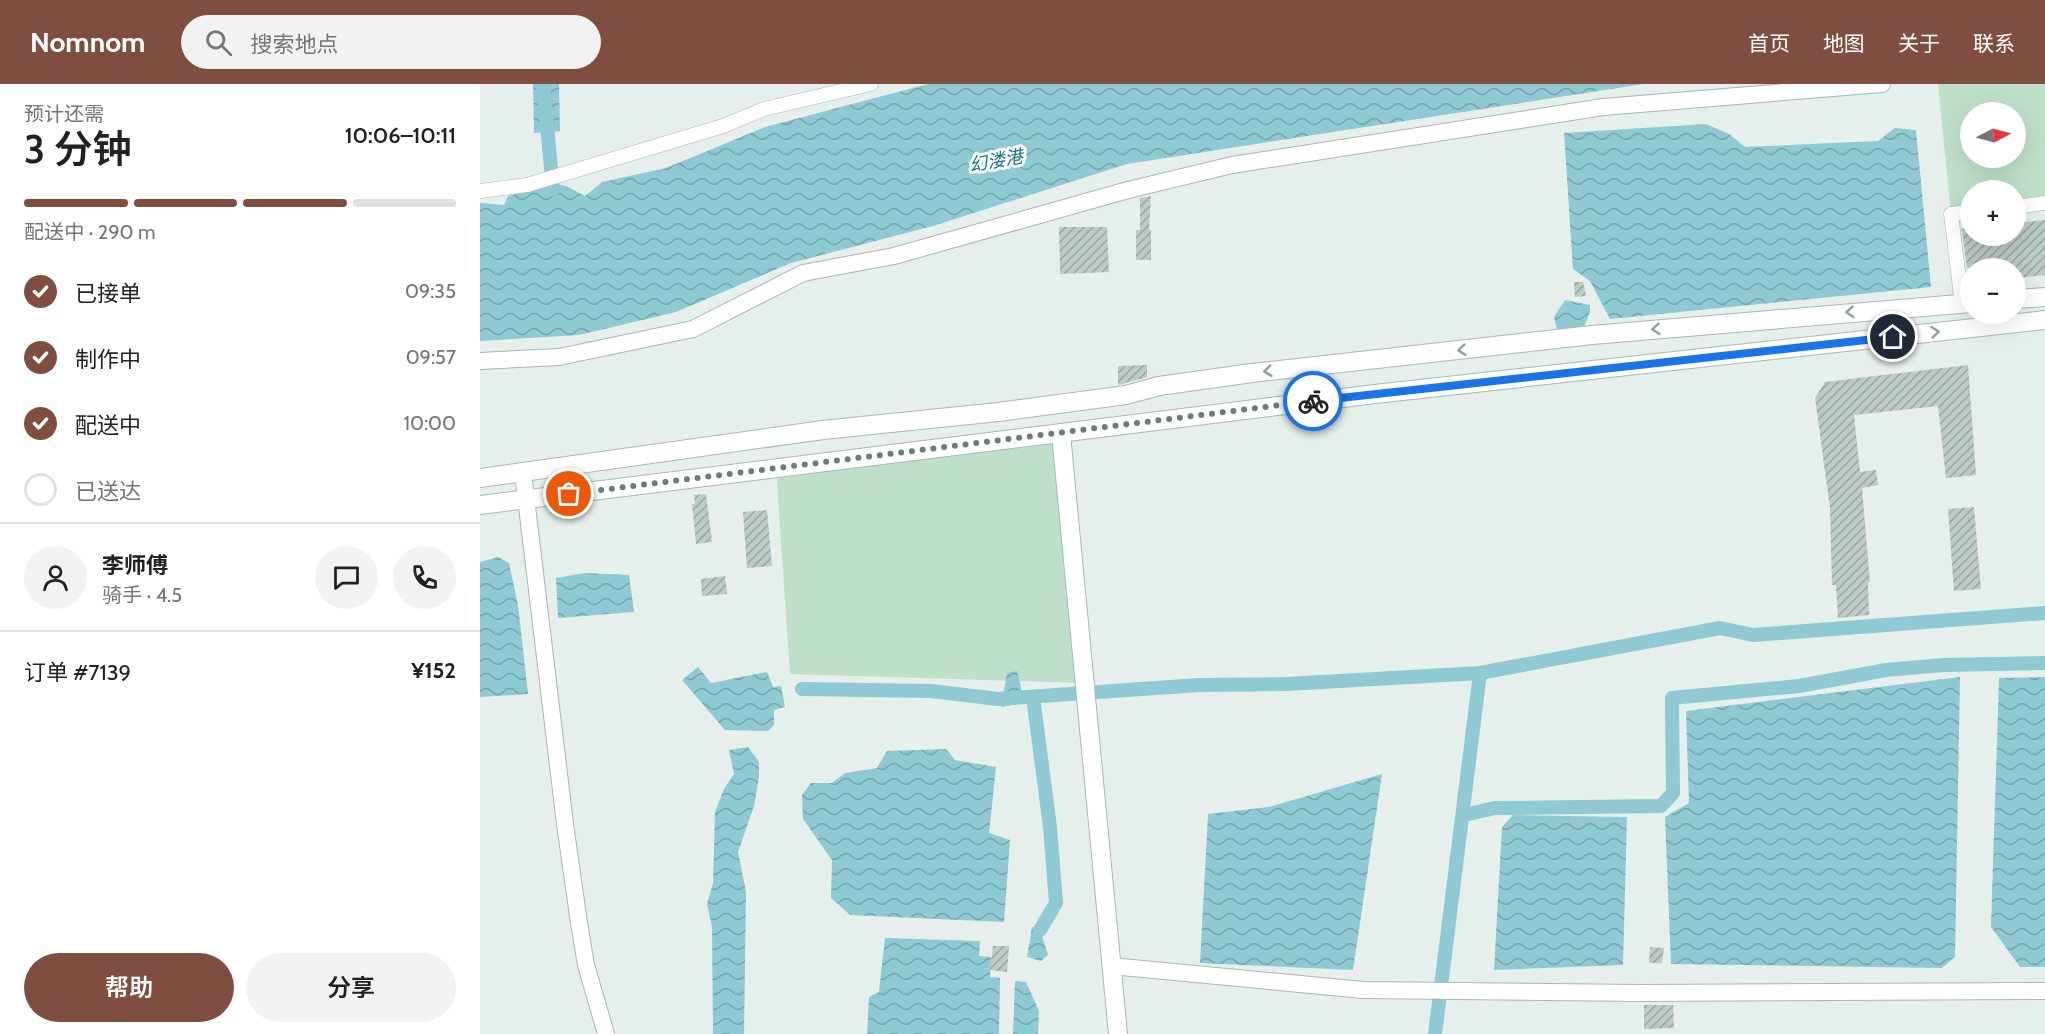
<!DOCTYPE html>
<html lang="zh">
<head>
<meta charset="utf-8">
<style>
	:root { --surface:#fff; --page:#f2f2f2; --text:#202124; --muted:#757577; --line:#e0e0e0; --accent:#7f4e3f }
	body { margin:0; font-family:Cabin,"Noto Sans SC",sans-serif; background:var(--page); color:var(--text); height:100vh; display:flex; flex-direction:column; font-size:22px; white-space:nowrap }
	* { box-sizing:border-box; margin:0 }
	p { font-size:20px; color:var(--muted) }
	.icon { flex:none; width:33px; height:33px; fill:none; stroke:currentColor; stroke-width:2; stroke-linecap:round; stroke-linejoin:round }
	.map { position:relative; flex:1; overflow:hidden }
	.side { display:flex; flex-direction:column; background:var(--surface); width:480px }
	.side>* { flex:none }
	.needle { width:39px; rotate:84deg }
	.tools { position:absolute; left:1480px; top:18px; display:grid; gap:12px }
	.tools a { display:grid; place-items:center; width:66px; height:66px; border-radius:50%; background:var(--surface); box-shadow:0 6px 24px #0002; font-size:30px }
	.pin { position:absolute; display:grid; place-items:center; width:51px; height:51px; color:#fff; margin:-26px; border:3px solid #fff; border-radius:50%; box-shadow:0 2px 6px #0007 }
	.courier { position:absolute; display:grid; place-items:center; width:60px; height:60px; margin:-30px; border:4px solid #1a73e8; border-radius:50%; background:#fff; color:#222; box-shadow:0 2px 8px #0007 }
	.summary em { font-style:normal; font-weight:600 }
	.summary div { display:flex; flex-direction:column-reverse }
	.summary { display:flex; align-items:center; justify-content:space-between; height:102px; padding:0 24px }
	h1 { font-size:39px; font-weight:600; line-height:45px }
	.bar { display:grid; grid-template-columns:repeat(4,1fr); gap:9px 6px; align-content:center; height:72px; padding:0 24px }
	.bar i { height:8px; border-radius:4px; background:var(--line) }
	.bar .on { background:var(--accent) }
	.bar p { grid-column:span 4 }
	.line { display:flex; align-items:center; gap:15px; padding:0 24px; border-top:2px solid var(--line) }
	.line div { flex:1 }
	.round { display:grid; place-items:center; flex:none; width:63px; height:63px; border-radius:32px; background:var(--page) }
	ol { padding:0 24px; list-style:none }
	li { display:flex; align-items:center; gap:18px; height:66px }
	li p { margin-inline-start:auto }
	li .icon { padding:6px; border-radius:50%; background:var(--accent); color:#fff; stroke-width:4 }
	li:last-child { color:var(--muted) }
	li i { width:33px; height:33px; border:3px solid var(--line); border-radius:50% }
	.button { display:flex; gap:12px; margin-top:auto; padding:12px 24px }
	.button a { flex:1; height:69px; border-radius:36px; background:var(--accent); color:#fff; font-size:24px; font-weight:600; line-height:69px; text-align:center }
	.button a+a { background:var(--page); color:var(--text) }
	header { display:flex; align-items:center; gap:36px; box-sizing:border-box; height:84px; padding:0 30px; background:var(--accent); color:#fff }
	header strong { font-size:28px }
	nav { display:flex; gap:33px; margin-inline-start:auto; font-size:21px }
	.search { width:420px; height:54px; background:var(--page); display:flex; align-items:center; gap:15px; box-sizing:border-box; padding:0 21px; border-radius:33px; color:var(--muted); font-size:22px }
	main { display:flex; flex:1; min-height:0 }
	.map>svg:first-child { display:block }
	.green { fill:#bfe0c8; fill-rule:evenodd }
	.water { fill:url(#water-waves) }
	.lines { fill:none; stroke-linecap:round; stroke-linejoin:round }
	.canal { stroke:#8ec9d4; stroke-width:14 }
	.building { fill:url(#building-hatch) }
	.minor-casing { stroke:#a8b8b2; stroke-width:15 }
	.tertiary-casing { stroke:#a8b8b2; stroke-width:18 }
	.secondary-casing { stroke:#a4bbb3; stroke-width:20 }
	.minor { stroke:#fff; stroke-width:14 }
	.tertiary { stroke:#fff; stroke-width:16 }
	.secondary { stroke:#fff; stroke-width:18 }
	.oneway { stroke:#92a09c }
	.done { stroke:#687f78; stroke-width:6; stroke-dasharray:0 10.8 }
	.route { stroke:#1a73e8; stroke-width:8 }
	.labels { text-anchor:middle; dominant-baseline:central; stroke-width:6; stroke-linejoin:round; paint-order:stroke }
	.water-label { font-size:18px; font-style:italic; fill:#1c6f80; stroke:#f7fbf9 }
</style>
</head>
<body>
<header>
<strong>Nomnom</strong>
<div class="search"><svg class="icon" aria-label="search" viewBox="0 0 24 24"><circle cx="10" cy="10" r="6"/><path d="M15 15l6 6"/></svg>搜索地点</div>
<nav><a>首页</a><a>地图</a><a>关于</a><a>联系</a></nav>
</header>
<main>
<section class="side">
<div class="summary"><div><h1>3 分钟</h1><p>预计还需</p></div><em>10:06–10:11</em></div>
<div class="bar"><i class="on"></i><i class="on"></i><i class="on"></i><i></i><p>配送中 · 290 m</p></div>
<ol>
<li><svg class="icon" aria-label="check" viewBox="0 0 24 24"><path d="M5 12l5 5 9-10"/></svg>已接单<p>09:35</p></li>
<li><svg class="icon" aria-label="check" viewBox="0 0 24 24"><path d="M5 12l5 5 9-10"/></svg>制作中<p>09:57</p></li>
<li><svg class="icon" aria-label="check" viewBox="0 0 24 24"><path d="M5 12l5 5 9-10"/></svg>配送中<p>10:00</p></li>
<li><i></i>已送达</li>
</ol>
<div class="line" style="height:108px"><a class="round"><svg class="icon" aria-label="person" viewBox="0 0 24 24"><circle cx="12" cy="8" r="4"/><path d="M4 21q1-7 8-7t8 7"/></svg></a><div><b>李师傅</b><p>骑手 · 4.5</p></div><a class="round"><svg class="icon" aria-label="chat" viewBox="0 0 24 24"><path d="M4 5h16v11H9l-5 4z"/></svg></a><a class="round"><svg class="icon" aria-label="phone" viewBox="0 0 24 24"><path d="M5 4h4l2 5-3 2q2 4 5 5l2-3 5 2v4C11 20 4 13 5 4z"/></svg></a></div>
<div class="line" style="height:78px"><div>订单 #7139</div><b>¥152</b></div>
<div class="button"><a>帮助</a><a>分享</a></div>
</section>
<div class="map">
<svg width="1565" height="950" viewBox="0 0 1565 950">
	<defs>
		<pattern id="water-waves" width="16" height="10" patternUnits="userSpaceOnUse" patternTransform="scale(1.5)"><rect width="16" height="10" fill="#8ec9d4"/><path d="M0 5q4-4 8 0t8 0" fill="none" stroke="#74a5ad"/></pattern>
		<pattern id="building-hatch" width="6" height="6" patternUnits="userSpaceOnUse" patternTransform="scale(1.5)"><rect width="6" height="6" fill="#bbcac4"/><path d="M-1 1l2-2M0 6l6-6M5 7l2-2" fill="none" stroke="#98a6a0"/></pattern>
	</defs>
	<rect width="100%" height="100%" fill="#e6efeb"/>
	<g class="green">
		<path d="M1458,0h107v119l-29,4v-17h-45v22l-20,2zM1491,28h45v46h-45z"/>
		<polygon points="581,350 605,599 310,590 296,384"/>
	</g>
	<g class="water">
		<polygon points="53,0 79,0 80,47 54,49"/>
		<polygon points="448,0 1163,0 647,80 453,142 311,179 196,228 99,251 0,257 0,119 24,121 28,112 76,100 86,102 105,112 122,98 186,84 285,43"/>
		<polygon points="1226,40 1249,50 1265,63 1398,57 1415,44 1436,46 1451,203 1130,235 1110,197 1093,185 1084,49"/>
		<polygon points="1085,216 1110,221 1110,228 1104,243 1077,246 1074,233"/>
		<polygon points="18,473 29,479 38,521 48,610 0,613 0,478"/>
		<polygon points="105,489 149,491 154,528 78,534 76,494"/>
		<polygon points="218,583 231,599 287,588 293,603 301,602 305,623 294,626 294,641 288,647 245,646 202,596"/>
		<polygon points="537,587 541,603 542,619 521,623 527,589"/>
		<polygon points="1480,593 1475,873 1462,884 1191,880 1185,733 1209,719 1206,627"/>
		<polygon points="1565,593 1565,883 1540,883 1511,843 1519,594"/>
		<polygon points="268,663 279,678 279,693 274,722 258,768 266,808 264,950 233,950 232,843 227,820 233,799 235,728 244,705 254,690 249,666"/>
		<polygon points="466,665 475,676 516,683 509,749 530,756 524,838 370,831 351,814 352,776 323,735 322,711 331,699 352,699 365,689 397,684 407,667"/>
		<polygon points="902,690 873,886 720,879 728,730 789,723"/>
		<polygon points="1033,731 1147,733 1143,881 1014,886 1022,743"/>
		<polygon points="552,843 560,846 568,871 561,877 547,873"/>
		<polygon points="405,854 500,857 499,872 511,873 510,893 520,894 519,950 387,950 389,913 399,908"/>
		<polygon points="535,897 546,898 559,927 558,950 533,950"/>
	</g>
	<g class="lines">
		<g class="canal">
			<polyline points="63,0 73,105"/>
			<polyline points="322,605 451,607 518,615 719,601 807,600 1000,589 1240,544 1273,551 1565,529"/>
			<polyline points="553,613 570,743 576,819 560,846"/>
			<polyline points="984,731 1015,724 1181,722 1193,709 1192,614 1319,602 1406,586 1463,581 1565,579"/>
			<polyline points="955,950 1000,589"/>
		</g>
	</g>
	<g class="building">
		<polygon points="671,112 669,146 671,146 671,176 656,176 656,146 660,146 660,114"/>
		<polygon points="1565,136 1565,191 1536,194 1536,184 1487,184 1482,145 1491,144 1491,152 1536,152 1536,139"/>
		<polygon points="579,143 627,143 629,188 580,190"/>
		<polygon points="1094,198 1103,198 1106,212 1095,213"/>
		<polygon points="667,281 667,293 638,301 638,282"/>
		<polygon points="1488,281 1496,391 1466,394 1458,322 1374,331 1380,388 1396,386 1398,401 1382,404 1390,498 1388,498 1389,531 1358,534 1356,501 1352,501 1350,424 1335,314 1345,298"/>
		<polygon points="226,410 232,458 216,460 212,420 215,420 214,411"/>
		<polygon points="1494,423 1501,505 1474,507 1468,425"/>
		<polygon points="287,426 292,482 267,484 263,428"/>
		<polygon points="245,492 247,510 222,512 221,495"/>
		<polygon points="513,862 529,862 527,888 510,886"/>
		<polygon points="1170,863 1184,864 1182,879 1169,879"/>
		<polygon points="1164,921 1193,921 1194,944 1164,945"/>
	</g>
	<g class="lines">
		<g class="minor-casing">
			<g id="minor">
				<polyline points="0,107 47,101 243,42 284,25 391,0"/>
				<polyline points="1536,123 1565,119"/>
				<polyline points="1482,220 1471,130 1491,128"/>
			</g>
		</g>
		<g class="tertiary-casing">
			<g id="tertiary">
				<polyline points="0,277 79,273 213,245 323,189 414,172 648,106 752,81 1123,23 1402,0"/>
				<polyline points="43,389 85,740 99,839 106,881 126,950"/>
				<polyline points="631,882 883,906 1160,909 1565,907"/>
			</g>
		</g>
		<g class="secondary-casing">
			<g id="secondary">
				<polyline points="1536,215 1565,213"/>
				<polyline points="581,350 638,950"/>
				<polyline points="0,394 343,346 518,328 646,311 679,302 772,289 1112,251 1491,219"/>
				<polyline points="0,421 895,310 1565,236"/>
			</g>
		</g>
		<use href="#minor" class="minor"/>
		<use href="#tertiary" class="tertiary"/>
		<use href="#secondary" class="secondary"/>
	</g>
	<defs><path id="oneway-chevron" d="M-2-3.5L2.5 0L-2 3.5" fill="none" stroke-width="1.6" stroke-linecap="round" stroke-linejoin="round" transform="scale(1.5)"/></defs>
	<g class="oneway">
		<use href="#oneway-chevron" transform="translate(1370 228) rotate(176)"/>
		<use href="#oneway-chevron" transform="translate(1176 245) rotate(175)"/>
		<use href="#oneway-chevron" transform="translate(1455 248) rotate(-6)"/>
		<use href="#oneway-chevron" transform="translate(982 266) rotate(174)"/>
		<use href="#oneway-chevron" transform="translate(788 287) rotate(174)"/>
	</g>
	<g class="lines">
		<polyline class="done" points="89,410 833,317"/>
		<polyline class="route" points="833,317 1413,253"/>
	</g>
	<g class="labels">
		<g class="water-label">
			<text transform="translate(516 77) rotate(-10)">幻溇港</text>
		</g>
	</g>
</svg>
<div class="tools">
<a><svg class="needle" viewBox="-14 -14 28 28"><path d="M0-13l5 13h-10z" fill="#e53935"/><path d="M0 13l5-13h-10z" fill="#757577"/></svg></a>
<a>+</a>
<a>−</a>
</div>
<div class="pin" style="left:89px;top:410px;background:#ea580c"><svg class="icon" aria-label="bag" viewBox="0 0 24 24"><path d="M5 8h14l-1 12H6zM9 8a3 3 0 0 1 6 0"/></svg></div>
<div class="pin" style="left:1413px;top:253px;background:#1f2937"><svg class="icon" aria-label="home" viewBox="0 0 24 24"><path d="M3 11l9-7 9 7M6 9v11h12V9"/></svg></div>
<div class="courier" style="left:833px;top:317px"><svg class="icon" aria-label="bike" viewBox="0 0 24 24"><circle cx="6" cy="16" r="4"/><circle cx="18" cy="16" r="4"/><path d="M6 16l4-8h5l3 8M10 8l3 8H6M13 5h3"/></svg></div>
</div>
</main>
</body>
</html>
